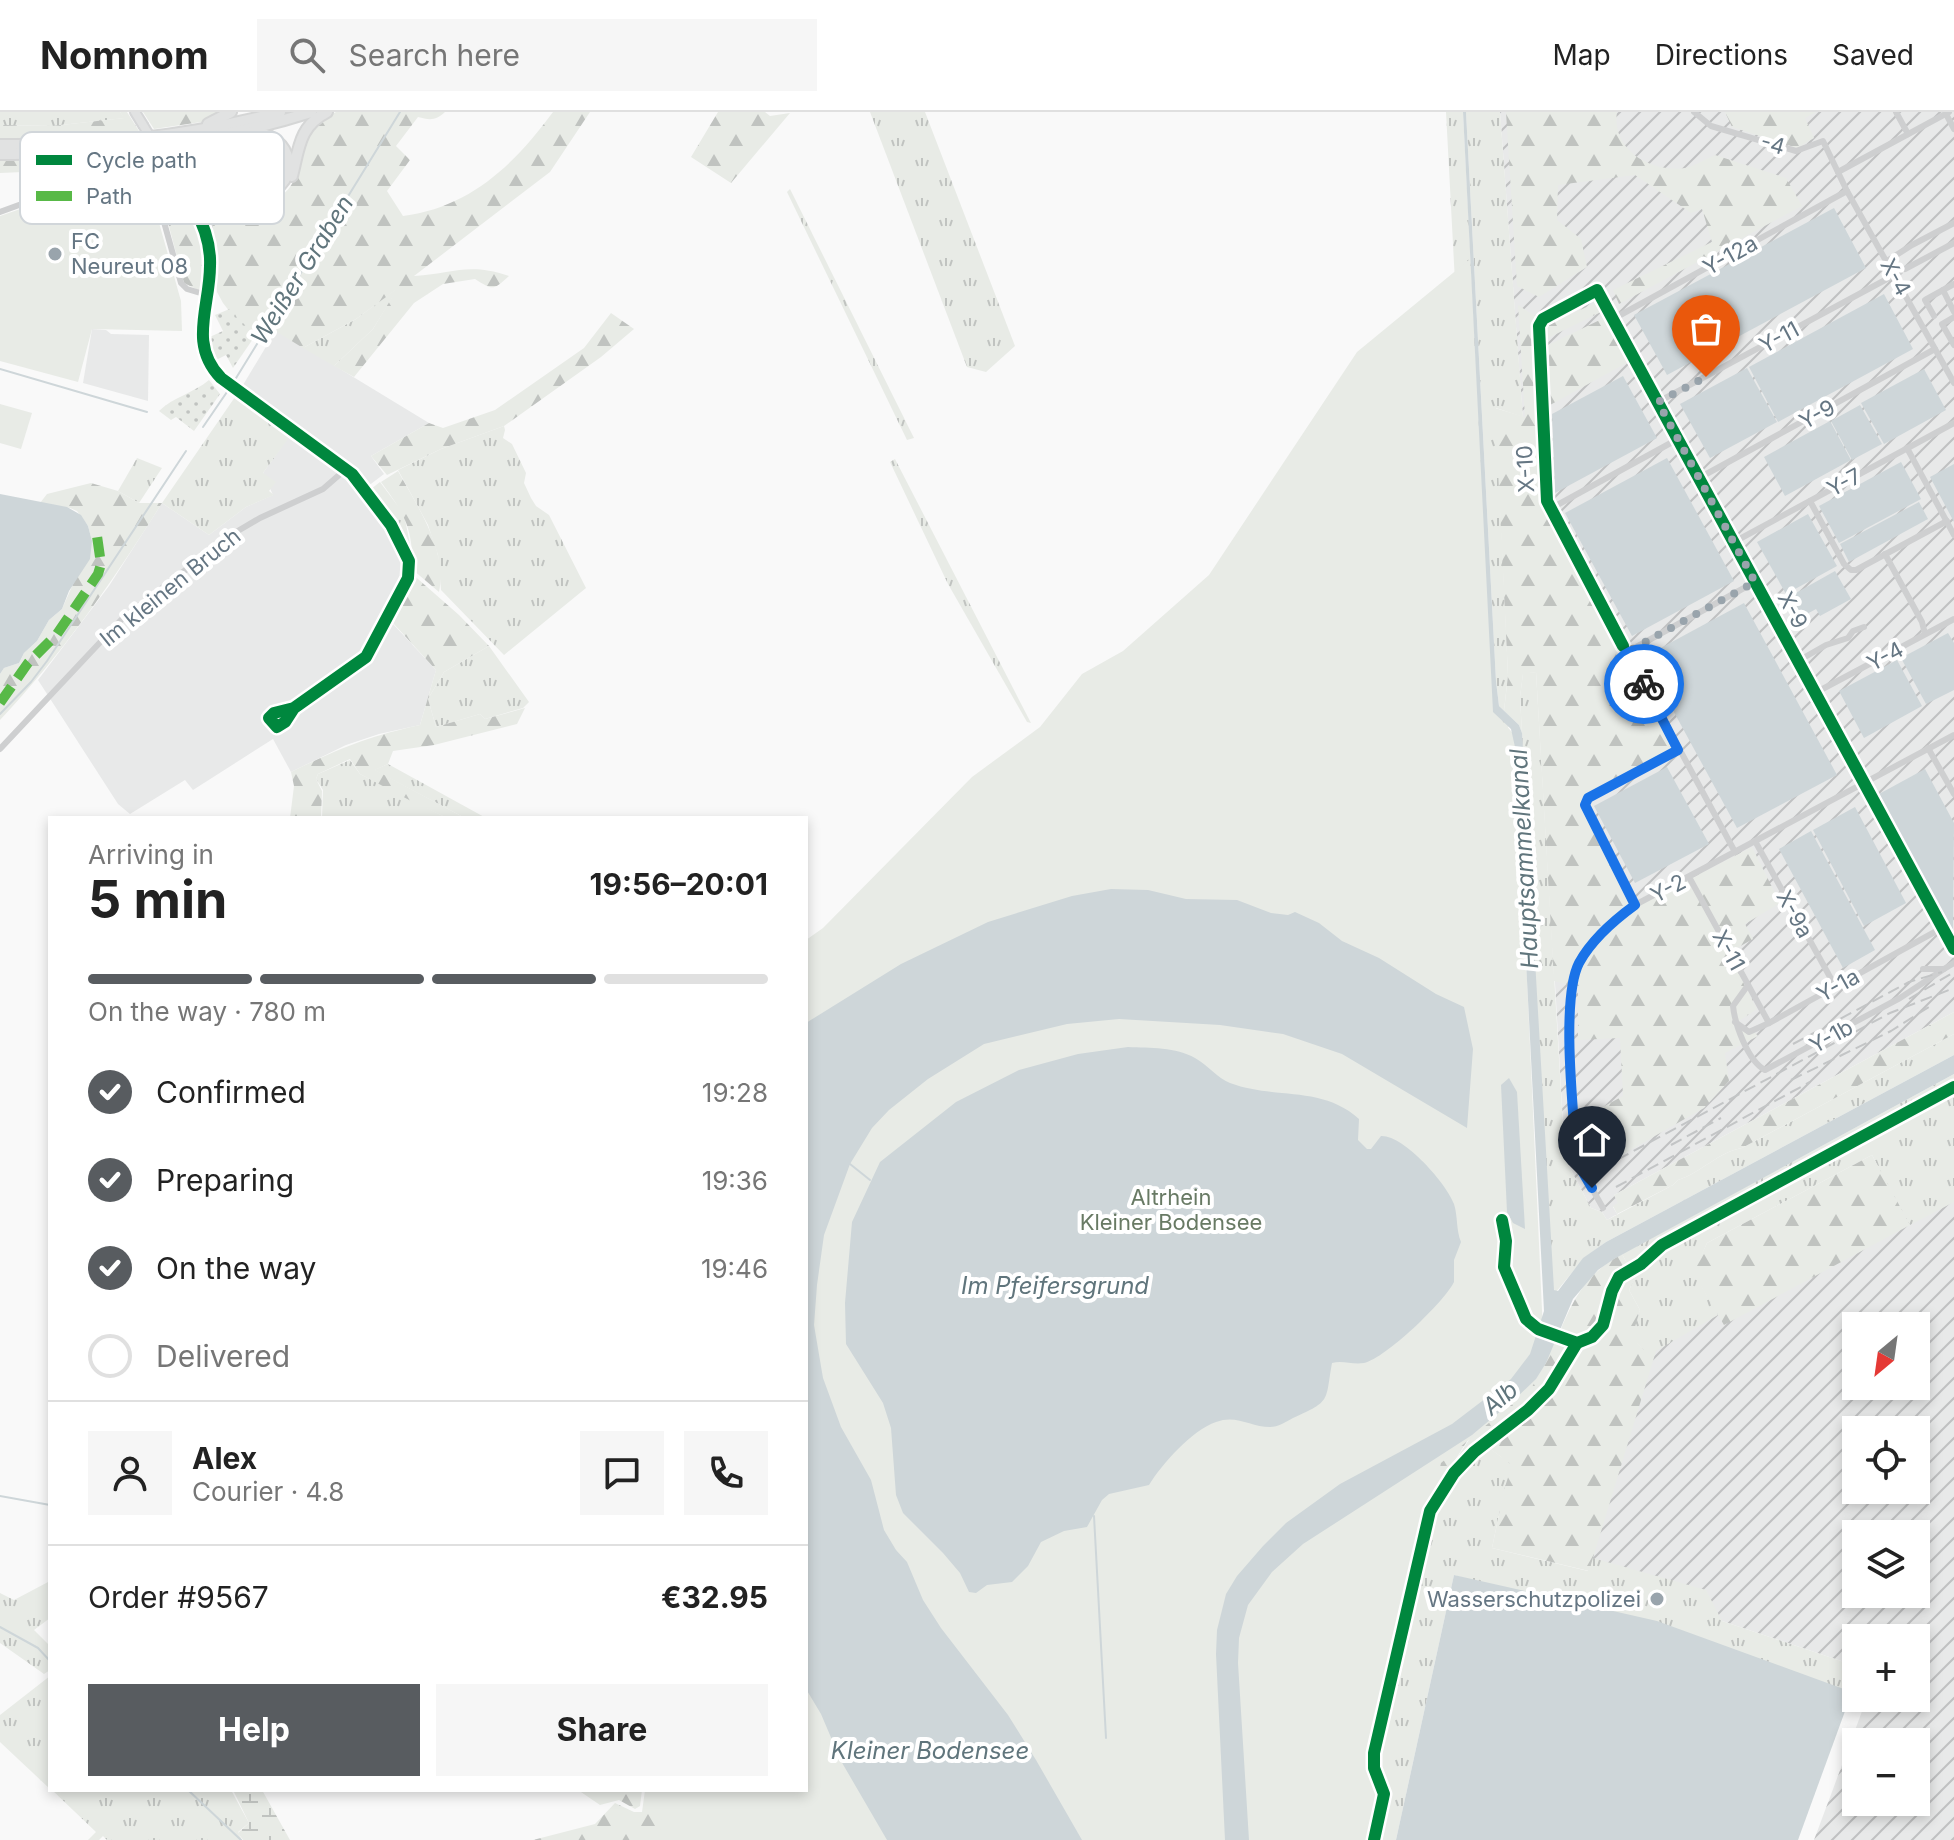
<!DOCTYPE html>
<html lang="en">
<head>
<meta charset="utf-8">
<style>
	:root { --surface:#fff; --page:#f6f6f6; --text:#222; --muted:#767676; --line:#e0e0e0; --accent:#585c60 }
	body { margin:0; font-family:Inter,sans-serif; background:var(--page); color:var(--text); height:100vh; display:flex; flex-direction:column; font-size:30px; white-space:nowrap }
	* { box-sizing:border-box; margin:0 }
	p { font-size:26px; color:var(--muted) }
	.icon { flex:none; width:44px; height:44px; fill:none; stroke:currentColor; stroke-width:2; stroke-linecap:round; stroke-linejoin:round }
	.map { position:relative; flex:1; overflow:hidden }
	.details { position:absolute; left:48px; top:704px; width:760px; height:976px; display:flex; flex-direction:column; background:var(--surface); border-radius:0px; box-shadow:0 4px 12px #0003 }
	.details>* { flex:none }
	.needle { width:52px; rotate:209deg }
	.fabs { position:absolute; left:1842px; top:1200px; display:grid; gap:16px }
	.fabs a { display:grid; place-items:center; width:88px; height:88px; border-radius:0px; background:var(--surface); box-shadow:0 4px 12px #0003; font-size:40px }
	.pin { position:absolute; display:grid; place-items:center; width:68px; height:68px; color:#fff; margin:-82px -34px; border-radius:50% 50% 50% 0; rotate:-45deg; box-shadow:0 0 8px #0007 }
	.pin .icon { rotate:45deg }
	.courier { position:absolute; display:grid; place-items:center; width:80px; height:80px; margin:-40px; border:6px solid #1a73e8; border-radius:50%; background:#fff; color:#222; box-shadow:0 2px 10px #0007 }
	.overview em { font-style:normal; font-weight:700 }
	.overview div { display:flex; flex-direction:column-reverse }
	.overview { display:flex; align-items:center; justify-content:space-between; height:136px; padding:0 40px }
	h1 { font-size:52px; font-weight:700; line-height:60px }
	.bar { display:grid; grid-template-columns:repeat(4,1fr); gap:12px 8px; align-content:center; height:96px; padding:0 40px }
	.bar i { height:10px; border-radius:6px; background:var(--line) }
	.bar .active { background:var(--accent) }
	.bar p { grid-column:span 4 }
	.line { display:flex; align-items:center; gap:20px; padding:0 40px; border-top:2px solid var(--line) }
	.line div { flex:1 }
	.round { display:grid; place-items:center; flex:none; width:84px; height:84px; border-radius:0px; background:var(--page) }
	ol { padding:0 40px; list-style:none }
	li { display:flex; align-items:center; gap:24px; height:88px }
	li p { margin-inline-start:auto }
	li .icon { padding:8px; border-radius:50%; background:var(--accent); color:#fff; stroke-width:4 }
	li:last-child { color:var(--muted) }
	li i { width:44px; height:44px; border:4px solid var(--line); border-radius:50% }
	.button { display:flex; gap:16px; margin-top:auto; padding:16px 40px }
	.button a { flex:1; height:92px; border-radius:0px; background:var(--accent); color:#fff; font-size:32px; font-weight:700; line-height:92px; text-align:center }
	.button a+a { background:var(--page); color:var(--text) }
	header { display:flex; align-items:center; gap:48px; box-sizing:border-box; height:112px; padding:0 40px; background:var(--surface); border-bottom:2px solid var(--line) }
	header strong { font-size:38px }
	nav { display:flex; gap:44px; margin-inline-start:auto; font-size:28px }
	.search { width:560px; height:72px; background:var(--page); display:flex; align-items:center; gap:20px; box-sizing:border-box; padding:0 28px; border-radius:0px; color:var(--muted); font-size:30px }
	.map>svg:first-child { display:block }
	.built { fill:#e8e9e9 }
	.industrial { fill:url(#industrial-furrows); fill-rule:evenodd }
	.grass { fill:url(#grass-tufts) }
	.forest { fill:url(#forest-firs) }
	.wetland { fill:url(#wetland-marsh) }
	.park { fill:#e8ebe6 }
	.garden { fill:url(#garden-dots) }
	.water { fill:#ced6d9 }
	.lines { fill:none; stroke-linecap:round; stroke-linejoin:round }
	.stream { stroke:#ced6d9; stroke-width:2 }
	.major-casing { stroke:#d5d6d7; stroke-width:12 }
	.highway-casing { stroke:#d5d6d6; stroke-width:14 }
	.minor { stroke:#cecfd0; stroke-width:6 }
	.major { stroke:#e1e2e2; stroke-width:8 }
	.highway { stroke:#e1e2e2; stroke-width:10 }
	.rail { stroke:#c3c5c6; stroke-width:2; stroke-dasharray:12 6; stroke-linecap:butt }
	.major-bridge-casing { stroke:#d5d6d7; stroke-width:12; stroke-linecap:butt }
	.major-bridge { stroke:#e1e2e2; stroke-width:8 }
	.quiet { stroke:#58b947; stroke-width:10; stroke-dasharray:20 10; stroke-linecap:butt }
	.cycleway-casing { stroke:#fff; stroke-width:17 }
	.cycleway { stroke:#00873e; stroke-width:12 }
	.done { stroke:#99a4ac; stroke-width:8; stroke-dasharray:0 14.4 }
	.route { stroke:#1a73e8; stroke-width:10 }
	.poi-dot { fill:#99a4ac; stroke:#fff; stroke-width:3 }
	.labels { text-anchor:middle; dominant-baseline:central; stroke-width:8; stroke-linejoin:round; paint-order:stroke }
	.street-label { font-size:22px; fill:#657683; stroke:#fff }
	.poi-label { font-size:22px; fill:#657683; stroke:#fff; text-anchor:start }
	.park-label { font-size:22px; fill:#687a64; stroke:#fff }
	.water-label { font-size:24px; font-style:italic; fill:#60757c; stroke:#fff }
	.key { fill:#fff; stroke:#d1d6da; stroke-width:2 }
	.key-label { font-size:22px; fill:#657683 }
</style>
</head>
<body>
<header>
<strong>Nomnom</strong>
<div class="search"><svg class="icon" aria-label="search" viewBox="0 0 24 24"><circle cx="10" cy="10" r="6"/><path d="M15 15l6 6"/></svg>Search here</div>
<nav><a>Map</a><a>Directions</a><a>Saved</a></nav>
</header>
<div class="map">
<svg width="1954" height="1728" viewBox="0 0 1954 1728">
	<defs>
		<pattern id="industrial-furrows" width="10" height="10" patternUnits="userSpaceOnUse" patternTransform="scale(2)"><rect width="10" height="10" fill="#e8e9e9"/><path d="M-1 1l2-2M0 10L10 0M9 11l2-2" fill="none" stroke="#c0c1c2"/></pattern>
		<pattern id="grass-tufts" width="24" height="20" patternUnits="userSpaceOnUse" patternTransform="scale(2)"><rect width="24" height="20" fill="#e8ebe6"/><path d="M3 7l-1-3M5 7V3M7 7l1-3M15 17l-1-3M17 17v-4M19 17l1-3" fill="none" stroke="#c0c3c0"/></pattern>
		<pattern id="forest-firs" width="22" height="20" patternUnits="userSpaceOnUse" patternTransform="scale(2)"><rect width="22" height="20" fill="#e8ebe6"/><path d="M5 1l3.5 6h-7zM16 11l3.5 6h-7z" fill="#c0c3c0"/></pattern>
		<pattern id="wetland-marsh" width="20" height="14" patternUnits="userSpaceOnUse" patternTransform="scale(2)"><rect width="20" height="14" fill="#e8ebe6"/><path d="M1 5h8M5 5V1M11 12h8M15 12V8" fill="none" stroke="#c0c3c0"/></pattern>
		<pattern id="garden-dots" width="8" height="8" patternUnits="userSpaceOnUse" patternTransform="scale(2)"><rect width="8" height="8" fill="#e8ebe6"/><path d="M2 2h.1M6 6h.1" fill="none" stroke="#c0c3c0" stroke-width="1.8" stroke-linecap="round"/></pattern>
	</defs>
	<rect width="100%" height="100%" fill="#f9f9f9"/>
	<g class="built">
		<polygon points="92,217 106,218 111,222 149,223 148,289 83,271"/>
		<polygon points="276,218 429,311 371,344 384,362 359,381 399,439 402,455 410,460 393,512 436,558 420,613 379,622 346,633 291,660 273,627 193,678 185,668 130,702 118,692 38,568 109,474 162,391 209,423 246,395 273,383 263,361 295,316 240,278"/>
	</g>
	<g class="industrial">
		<polygon points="1500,0 1954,0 1954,900 1614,1083 1619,1091 1613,1095 1617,1102 1607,1108 1602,1100 1591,1096 1565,1047 1523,308"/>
		<path d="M1954,989v739h-140l53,-142h49v-60h-60v28l-134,-45 -127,-62 -142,-63zM1856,1214h60v60h-60zM1856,1318h60v60h-60zM1856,1422h60v60h-60zM1856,1630h60v60h-60z"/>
	</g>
	<g class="grass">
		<polygon points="0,0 120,0 125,6 52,14 0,13"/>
		<polygon points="870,0 925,0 1015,234 986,260 967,255"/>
		<polygon points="1446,0 1463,0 1493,575 1486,593 1509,613 1505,624 1478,605"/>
		<polygon points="1466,0 1500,0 1523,305 1496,296 1508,563 1504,599 1499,594 1496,569"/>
		<polygon points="790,77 914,326 907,328 787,80"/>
		<polygon points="399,175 373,217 334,254 303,236 356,207"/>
		<polygon points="235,285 291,323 263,361 276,370 269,379 274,383 246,395 209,423 162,391"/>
		<polygon points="504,314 505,318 503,326 512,332 526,361 524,371 531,386 536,394 549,403 586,476 504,543 441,478 438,443 428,413 398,358 441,337"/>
		<polygon points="137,346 162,356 139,391 118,379"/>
		<polygon points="895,347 1031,611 1027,610 948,472 890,350"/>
		<polygon points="380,370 404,402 412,443 393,410 372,381 371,377"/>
		<polygon points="489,534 529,590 523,596 485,607 480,602 436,615 428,587 444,560"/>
		<path d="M1536,560l29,487 26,49 11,4 5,8 66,-35 5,-5c23,-7 40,-28 64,-32l212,-114v21l-348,187 -22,16 -28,34 -4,-5 -32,-590 3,-24z"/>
		<polygon points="350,648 360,662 447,706 322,706 323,678 316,667 318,662"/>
		<polygon points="388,652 486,706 465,706 374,658"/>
		<polygon points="1954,962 1954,1090 1910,1113 1872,1043 1707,1131 1694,1161 1718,1203 1656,1239 1647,1241 1631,1225 1640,1198 1629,1178 1635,1166 1622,1142"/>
		<polygon points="1472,1323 1512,1353 1504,1378 1492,1436 1588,1459 1593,1446 1706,1478 1722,1509 1856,1554 1856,1582 1454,1463 1396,1728 1371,1728 1370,1655 1422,1400"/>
		<polygon points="50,1469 50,1506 34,1518 50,1534 50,1558 44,1562 0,1531 0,1481 14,1488"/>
		<polygon points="50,1564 50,1677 0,1630 0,1603"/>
		<polygon points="52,1678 231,1678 249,1711 238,1720 242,1728 107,1728 103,1724 99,1728 88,1728 96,1720"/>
	</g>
	<g class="forest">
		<polygon points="120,0 127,0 139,19 47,26 0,26 0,13 52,14 124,6"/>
		<polygon points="143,0 224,0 208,9 154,17"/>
		<path d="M336,0h109c-9,9 -16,8 -27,5l-22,29 14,14 -23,31 16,25c67,-9 111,-51 150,-104h37l-40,60 -136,104c40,-2 53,-14 95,0 -16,14 -15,15 -34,3l-32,5 -29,19 -60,74 -20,-11 39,-37 24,-40 -41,30 -53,29 -39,-24 -14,14 -27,-35 -6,-11 -2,-9 -2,-41 -5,-22 5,-11c21,-8 48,2 67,-12 33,-24 6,-62 56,-85z"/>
		<polygon points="718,0 765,0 770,4 790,1 731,71 691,45"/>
		<path d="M1506,0h111c-6,38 34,61 68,56 10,-2 21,-9 30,-13l71,23 16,28 -183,98 -6,-14 99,-48 -10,-33 -11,4 -56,-38 -77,10 -1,35 24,19 6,28 -48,30 -22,-11z"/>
		<polygon points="1725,0 1816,0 1805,6 1814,26 1797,36 1732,15"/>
		<path d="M155,44l16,26c-36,-31 -56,-15 -96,0l-5,-12 -70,3v-12h89z"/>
		<path d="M155,60c34,29 58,73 45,119l-16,-8 -26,-98 -6,-12z"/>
		<polygon points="1598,190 1603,199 1546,227 1544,235 1606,205 1630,249 1541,298 1543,390 1675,637 1582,689 1636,795 1752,735 1780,791 1745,812 1753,827 1728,841 1757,897 1739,909 1746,921 1754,920 1758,924 1725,941 1729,969 1704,996 1597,1057 1582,998 1599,997 1623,984 1620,926 1578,928 1578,875 1554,869 1536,560 1523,562 1520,585 1522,621 1519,613 1504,599 1508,563 1495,296 1525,305 1518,193 1538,206 1542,215"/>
		<polygon points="611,201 634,217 601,245 504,314 441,337 387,363 371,344 429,311 443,316 495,298 584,236"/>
		<path d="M398,359c19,35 50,79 41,121l-26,-22c-1,-43 -7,-54 -32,-88z"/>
		<path d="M91,371l27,8 21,12h23c-49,78 -99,150 -162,217v-46l4,-6 15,-5 5,-10 13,-12 12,-21 13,-11 30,-68 -4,-15 -11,-15 -7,-3 -30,-5 7,-9z"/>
		<path d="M410,460l49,43 30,31 -45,26 -16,27 8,28 44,-13 5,5 40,-11 -8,16 -83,21 -41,6 -5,13 -13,6 90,48h-18l-34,-16 -53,-28 -10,-15 -32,15 -2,5 6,12 -1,27h-31l4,-32 -3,-14c47,-23 78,-36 129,-47l16,-55 -43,-47z"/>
		<path d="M1954,900v22l-212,114c-24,4 -41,25 -64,32l-5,5 -56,29 -4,-8 5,-3 -4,-8z"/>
		<polygon points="1872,1043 1910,1113 1724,1213 1693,1161 1707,1131"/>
		<path d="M1622,1142l13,24 -6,12 11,20 -8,27 15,16 9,-2 -67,220 -97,-23 12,-58 8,-25 -41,-30 -49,77 -52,255 8,18 2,16 -131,39 -11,-177 315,-315c17,-41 28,-72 69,-94z"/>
		<polygon points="578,1678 642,1678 640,1694 635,1697 619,1688 600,1693"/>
		<polygon points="645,1678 806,1678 887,1728 533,1728 595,1712 615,1691 634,1700 642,1700"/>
	</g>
	<polygon class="wetland" points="233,1678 262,1678 290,1728 243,1728 238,1721 249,1711"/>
	<g class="park">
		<polygon points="137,62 149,75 181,189 182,219 92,217 78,270 0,249 0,104 90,73"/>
		<polygon points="1470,147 1494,599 1516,625 1543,1220 1560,1227 1532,1275 1441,1351 1372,1652 1382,1686 1373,1728 659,1728 664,1678 806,1678 806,828 823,816 972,665 1040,615 1082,562 1123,539 1209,463 1357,240"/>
		<polygon points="0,292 32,301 21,337 0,331"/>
	</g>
	<g class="garden">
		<polygon points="232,196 240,212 243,211 255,224 233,256 226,243 214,249 203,228 223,219 215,203"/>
		<path d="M209,268l11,14 -26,37 -18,-14 -5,3 -12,-9c14,-14 35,-18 50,-31z"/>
	</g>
	<g class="water">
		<polygon points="1463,0 1466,0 1496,569 1499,594 1519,613 1522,621 1554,1178 1558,1179 1583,1146 1606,1130 1954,943 1954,962 1614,1147 1598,1158 1573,1187 1546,1251 1536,1267 1515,1287 1472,1323 1303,1432 1272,1460 1248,1493 1239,1526 1238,1551 1249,1728 1225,1728 1216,1542 1217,1518 1226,1482 1237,1464 1263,1434 1286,1411 1340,1372 1452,1312 1511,1267 1530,1242 1544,1199 1515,635 1511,617 1493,600"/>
		<polygon points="1834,96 1866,156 1667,263 1634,203"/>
		<polygon points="1884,182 1913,237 1778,310 1749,255"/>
		<polygon points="1747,256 1777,310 1710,346 1680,292"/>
		<polygon points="1924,257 1946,298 1884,332 1861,291"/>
		<polygon points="1623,264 1657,326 1555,381 1552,302"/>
		<polygon points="1860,293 1882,332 1852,348 1831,309"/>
		<polygon points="1830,309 1851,348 1785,384 1764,345"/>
		<polygon points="1667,346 1734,469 1632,524 1565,401"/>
		<polygon points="1901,350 1921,387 1839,431 1819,394"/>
		<polygon points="1954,352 1954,410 1930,365"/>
		<polygon points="0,382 67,395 81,403 88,414 92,429 90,447 69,479 62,497 49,508 37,529 24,541 19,551 4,556 0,562"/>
		<polygon points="1919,390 1928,407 1849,450 1840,432"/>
		<polygon points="1808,402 1837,454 1786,482 1757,430"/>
		<polygon points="1835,459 1851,487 1820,504 1816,497 1798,507 1787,486"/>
		<polygon points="1744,491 1837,663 1737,716 1644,545"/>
		<polygon points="1948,521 1954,531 1954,578 1926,592 1901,546"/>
		<polygon points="1897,548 1922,594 1864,626 1839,579"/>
		<polygon points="1667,655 1709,732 1635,771 1594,694"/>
		<polygon points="1925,657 1954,711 1953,819 1879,682"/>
		<polygon points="1855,695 1906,791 1864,814 1813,718"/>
		<polygon points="1811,719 1875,838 1843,856 1779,737"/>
		<polygon points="1111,777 1148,778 1186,787 1237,788 1271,801 1288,803 1295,800 1319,811 1342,829 1379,846 1436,882 1464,895 1473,937 1467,1016 1342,942 1283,922 1220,913 1119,907 1067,912 984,932 928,967 889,998 872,1016 850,1052 824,1123 817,1173 814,1213 823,1266 841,1315 871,1368 884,1418 896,1438 907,1450 923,1488 941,1516 1008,1603 1036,1648 1082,1728 887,1728 841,1649 821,1602 806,1577 806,911 901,852 988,810 1072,784"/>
		<path d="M1128,935c22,1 48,0 67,11 13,7 22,20 35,25 46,17 92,2 129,36l-1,21 9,9h4l10,-13c23,-1 66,48 73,68 4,13 2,26 7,38l-7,18v22c-10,20 -68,76 -90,81 -12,2 -21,-3 -32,0 -7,38 0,38 -39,55 -7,4 -15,9 -23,9 -19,0 -34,-13 -54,-5 -24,8 -54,42 -67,63l-40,9 -7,6 -15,27 -23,4 -23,11 -13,24 -16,16 -25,3 -11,8 -7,-1 -9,-19 -17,-20 -40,-40 -7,-18 -5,-67 -8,-25 -37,-59 -1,-41 7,-81 28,-60 76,-60 63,-32 59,-16z"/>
		<polygon points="1509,966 1517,980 1525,1117 1513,1111 1507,1100 1501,973"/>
		<polygon points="1454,1463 1657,1509 1852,1580 1798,1728 1396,1728"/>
	</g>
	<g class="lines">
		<g class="stream">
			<polyline points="0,257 147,300"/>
			<polyline points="233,271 400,0"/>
			<polyline points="203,315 229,277"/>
			<polyline points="0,602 31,570 47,549 186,339"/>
			<polyline points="850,1052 870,1068"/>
			<polyline points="0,1384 50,1393"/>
			<polyline points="1094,1404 1106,1626"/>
			<polyline points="0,1515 38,1536 50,1549"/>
			<polyline points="188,1678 241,1728"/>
		</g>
		<g class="major-casing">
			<g id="major">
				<polyline points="135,0 143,13"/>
				<polyline points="163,46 192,93"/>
			</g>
		</g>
		<g class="highway-casing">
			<g id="highway">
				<polyline points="208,12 231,0"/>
				<path d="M0,33c95,1 188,-8 280,-33"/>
				<path d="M0,42c104,1 211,-10 311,-42"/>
				<path d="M292,64c7,-27 7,-50 35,-64"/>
				<path d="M190,89c10,-3 20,-7 30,-8 17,-1 34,6 50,-1 35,-16 17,-63 -22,-59"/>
				<polyline points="194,95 239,88"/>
				<polyline points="205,120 207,102 214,91"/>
			</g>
		</g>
		<g class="minor">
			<polyline points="1694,0 1711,14 1796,39 1823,29 1847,79 1954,271"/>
			<polyline points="1896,0 1908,22"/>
			<polyline points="1946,2 1954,17"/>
			<polyline points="1838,60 1949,0"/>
			<path d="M194,95c10,18 17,38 16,59 0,41 -22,78 11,112l131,96 39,51 18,36 -1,17 -42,79 -72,51 -20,5 -5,5 8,9 8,-5 9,-14"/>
			<polyline points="0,100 123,55 140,55 152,67 181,171 187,177 207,183"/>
			<polyline points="1887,149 1912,133 1954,111"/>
			<polyline points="1905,157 1954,131"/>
			<polyline points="1943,178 1954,200"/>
			<polyline points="1934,204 1925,188 1954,172"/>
			<polyline points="1954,205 1942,212 1954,233"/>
			<polyline points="1613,207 1847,79"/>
			<polyline points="1658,290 1900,160"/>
			<polyline points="1907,336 1954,423"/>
			<polyline points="1699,366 1935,237"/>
			<polyline points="1810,389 1844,452 1851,458 1856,458 1947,409"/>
			<polyline points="1550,397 1678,327"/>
			<polyline points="1734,430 1954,311"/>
			<polyline points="1885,442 1922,510 1925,522"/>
			<polyline points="1623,534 1547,389 1539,214 1543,207 1597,178 1954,837"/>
			<polyline points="1798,549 1826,533 1848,526 1853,519 1864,515"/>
			<polyline points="1815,581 1954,507"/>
			<polyline points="1928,636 1954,682"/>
			<polyline points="0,637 122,507 231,423 260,406 323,377 346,357"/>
			<polyline points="1755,729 1835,874"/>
			<polyline points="1735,740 1627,540 1755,470"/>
			<polyline points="1689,765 1769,911"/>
			<polyline points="1635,793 1585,693 1588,686 1678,638"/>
			<polyline points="1923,857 1944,857 1954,851"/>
			<path d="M1748,873l-15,21c2,19 15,55 32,64l135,-72 44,-29"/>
			<polyline points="1735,910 1749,920 1769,911 1942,816"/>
			<path d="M1603,1096l-22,-39 -5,-19 -7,-140c3,-50 26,-76 66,-105l319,-170"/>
		</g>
		<use href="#major" class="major"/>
		<use href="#highway" class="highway"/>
		<g class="rail">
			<polyline points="1909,887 1954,860"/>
			<polyline points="1793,932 1909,870 1942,860"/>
			<polyline points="1791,968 1891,919 1932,893"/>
			<polyline points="1671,1033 1721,1006"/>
			<polyline points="1602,1056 1890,901 1954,876"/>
			<polyline points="1616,1075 1810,970"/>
		</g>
		<g class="major-bridge-casing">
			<polyline id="major-bridge" points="143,13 163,46"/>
		</g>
		<use href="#major-bridge" class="major-bridge"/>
		<polyline class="quiet" points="0,591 28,551 57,522 98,462 101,452 96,417"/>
		<g class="cycleway-casing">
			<g id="cycleway">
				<path d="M194,95c10,18 17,38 16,59 0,41 -22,78 11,112l131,96 39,51 18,36 -1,17 -42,79 -72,51 -20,5 -5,5 8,9 8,-5 9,-14"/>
				<polyline points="1623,534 1547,389 1539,214 1543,207 1597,178 1954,837"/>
				<polyline points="1502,1108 1506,1129 1504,1155 1526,1207 1538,1217 1577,1231 1592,1225 1603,1213 1612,1179 1619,1165 1641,1152 1662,1133 1954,975"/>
				<polyline points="1374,1728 1384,1682 1374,1656 1374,1641 1430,1399 1454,1361 1474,1340 1528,1298 1549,1277 1577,1231"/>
			</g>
		</g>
		<use href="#cycleway" class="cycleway"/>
	</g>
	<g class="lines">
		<polyline class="done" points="1644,572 1627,540 1755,470 1658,290 1706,265"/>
		<path class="route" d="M1592,1076l-11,-19 -5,-19c-3,-42 -15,-152 3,-187 13,-24 34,-42 56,-58l-50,-100 3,-7 90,-48 -34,-66"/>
	</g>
	<g class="poi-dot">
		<circle cx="55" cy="142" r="8"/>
		<circle cx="1657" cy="1487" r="8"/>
	</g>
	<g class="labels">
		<g class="street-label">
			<text transform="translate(1773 32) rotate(16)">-4</text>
			<text transform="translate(1730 143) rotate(-29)">Y-12a</text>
			<text transform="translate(1896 165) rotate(61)">X-4</text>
			<text transform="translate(1779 225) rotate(-28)">Y-11</text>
			<text transform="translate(1817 302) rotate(-29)">Y-9</text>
			<text transform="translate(1525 357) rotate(-93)">X-10</text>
			<text transform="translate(1844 370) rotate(-28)">Y-7</text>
			<text transform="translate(170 475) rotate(-39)">Im kleinen Bruch</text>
			<text transform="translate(1793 498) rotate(62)">X-9</text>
			<text transform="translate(1885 544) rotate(-28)">Y-4</text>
			<text transform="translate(1668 776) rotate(-28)">Y-2</text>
			<text transform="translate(1795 802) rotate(61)">X-9a</text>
			<text transform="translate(1729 838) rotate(61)">X-11</text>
			<text transform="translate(1838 873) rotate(-29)">Y-1a</text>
			<text transform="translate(1831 924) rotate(-29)">Y-1b</text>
		</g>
		<g class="poi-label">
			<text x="71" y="129">FC<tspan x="71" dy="25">Neureut 08</tspan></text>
			<text x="1641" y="1487" text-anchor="end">Wasserschutzpolizei</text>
		</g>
		<g class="park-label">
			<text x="1171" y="1085">Altrhein<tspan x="1171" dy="25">Kleiner Bodensee</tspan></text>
		</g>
		<g class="water-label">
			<text transform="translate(302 158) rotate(-58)">Weißer Graben</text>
			<text transform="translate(1524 747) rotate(-93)">Hauptsammelkanal</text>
			<text x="1055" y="1173">Im Pfeifersgrund</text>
			<text transform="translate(1500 1286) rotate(-41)">Alb</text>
			<text x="930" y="1638">Kleiner Bodensee</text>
		</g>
	</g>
	<rect x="20" y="20" width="264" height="92" rx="12" class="key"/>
	<rect x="36" y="43" width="36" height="10" fill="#00873e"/>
	<rect x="36" y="79" width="36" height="10" fill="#58b947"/>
	<g class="key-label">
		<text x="86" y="56">Cycle path</text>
		<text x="86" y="92">Path</text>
	</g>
</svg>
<div class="fabs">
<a><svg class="needle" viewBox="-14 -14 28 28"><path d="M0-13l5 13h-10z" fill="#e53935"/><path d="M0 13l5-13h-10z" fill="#767676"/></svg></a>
<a><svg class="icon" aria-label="locate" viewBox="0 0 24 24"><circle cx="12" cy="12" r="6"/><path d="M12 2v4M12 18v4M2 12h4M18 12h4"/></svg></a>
<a><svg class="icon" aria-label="layers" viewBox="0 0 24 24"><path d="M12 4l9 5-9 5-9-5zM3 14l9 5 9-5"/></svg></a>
<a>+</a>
<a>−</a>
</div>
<div class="pin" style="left:1706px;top:265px;background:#ea580c"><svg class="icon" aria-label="bag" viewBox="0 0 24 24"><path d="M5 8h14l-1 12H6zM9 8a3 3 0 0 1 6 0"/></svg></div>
<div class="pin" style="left:1592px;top:1076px;background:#1f2937"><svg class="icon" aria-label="home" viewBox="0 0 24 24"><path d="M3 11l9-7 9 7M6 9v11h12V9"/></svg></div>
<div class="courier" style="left:1644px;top:572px"><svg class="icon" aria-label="bike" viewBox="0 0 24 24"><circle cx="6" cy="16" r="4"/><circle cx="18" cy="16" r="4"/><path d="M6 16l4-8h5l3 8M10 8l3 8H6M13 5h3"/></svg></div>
<section class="details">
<div class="overview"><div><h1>5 min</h1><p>Arriving in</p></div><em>19:56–20:01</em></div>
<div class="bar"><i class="active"></i><i class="active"></i><i class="active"></i><i></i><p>On the way · 780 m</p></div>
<ol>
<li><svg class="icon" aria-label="check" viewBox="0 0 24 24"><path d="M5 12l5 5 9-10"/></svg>Confirmed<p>19:28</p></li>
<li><svg class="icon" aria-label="check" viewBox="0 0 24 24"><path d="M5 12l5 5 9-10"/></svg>Preparing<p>19:36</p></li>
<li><svg class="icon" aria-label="check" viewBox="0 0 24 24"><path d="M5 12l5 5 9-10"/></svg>On the way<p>19:46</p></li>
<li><i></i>Delivered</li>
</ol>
<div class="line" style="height:144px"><a class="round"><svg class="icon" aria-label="person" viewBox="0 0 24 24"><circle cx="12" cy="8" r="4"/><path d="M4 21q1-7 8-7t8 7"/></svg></a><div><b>Alex</b><p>Courier · 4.8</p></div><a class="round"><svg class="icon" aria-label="chat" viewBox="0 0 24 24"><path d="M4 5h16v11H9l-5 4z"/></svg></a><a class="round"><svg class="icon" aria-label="phone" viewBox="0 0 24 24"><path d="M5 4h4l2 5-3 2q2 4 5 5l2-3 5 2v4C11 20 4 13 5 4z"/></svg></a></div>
<div class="line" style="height:104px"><div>Order #9567</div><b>€32.95</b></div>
<div class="button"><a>Help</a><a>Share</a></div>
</section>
</div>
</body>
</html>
